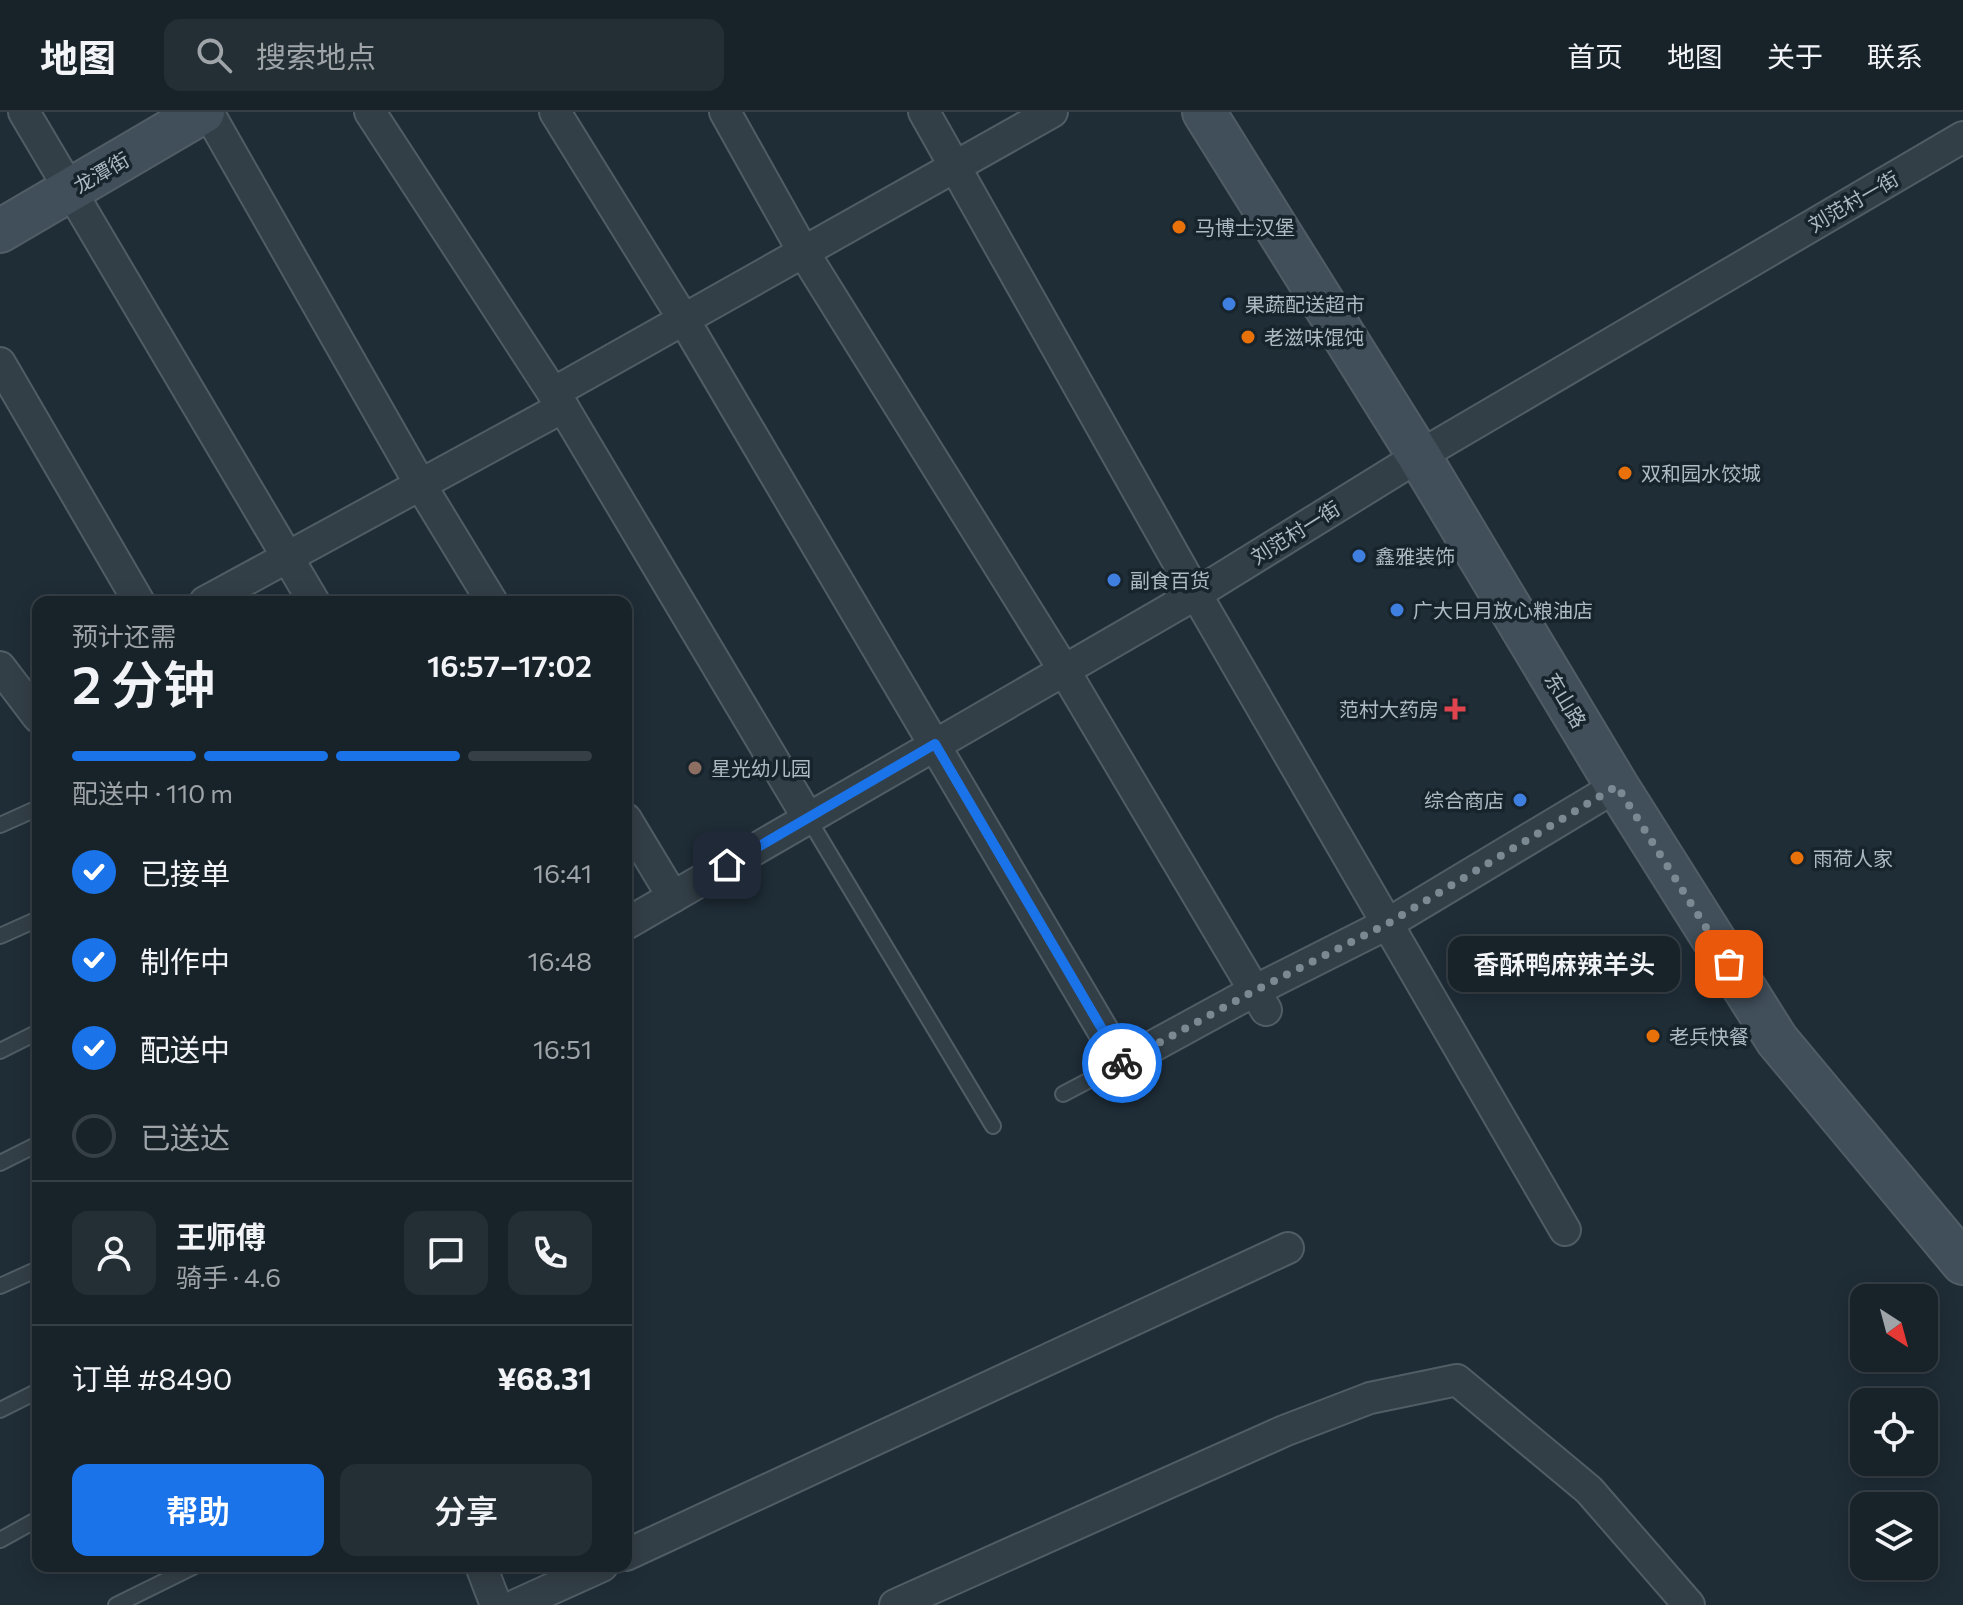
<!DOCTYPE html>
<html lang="zh">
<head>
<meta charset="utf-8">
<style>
	:root { --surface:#172229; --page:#242f35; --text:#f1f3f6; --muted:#9ea4a8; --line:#363f46; --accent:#1a73e8 }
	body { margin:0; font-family:Commissioner,"Noto Sans SC",sans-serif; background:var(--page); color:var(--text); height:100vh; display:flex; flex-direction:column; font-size:30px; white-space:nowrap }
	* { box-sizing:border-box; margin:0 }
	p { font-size:26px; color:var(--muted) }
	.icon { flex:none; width:44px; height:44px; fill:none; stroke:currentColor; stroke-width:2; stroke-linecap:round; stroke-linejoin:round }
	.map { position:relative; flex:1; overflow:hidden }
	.details { position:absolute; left:32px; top:484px; width:600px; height:976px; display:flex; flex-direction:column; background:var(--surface); border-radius:16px; box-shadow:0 4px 20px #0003,0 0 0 2px var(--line) }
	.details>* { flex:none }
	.needle { width:52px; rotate:144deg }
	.controls { position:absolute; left:1850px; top:1172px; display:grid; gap:16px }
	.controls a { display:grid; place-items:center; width:88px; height:88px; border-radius:16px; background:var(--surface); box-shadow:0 4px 20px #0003,0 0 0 2px var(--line); font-size:40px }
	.pin { position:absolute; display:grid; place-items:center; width:68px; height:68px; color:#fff; margin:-34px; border-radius:16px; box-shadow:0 4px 12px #0006 }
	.courier { position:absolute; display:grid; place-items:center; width:80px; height:80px; margin:-40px; border:6px solid #1a73e8; border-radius:50%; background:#fff; color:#222; box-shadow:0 2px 10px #0007 }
	.bubble { position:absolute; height:56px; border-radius:16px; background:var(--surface); box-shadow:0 4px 20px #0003,0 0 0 2px var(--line); font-size:26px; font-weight:600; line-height:56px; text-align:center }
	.overview em { font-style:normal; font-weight:600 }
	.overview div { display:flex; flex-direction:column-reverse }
	.overview { display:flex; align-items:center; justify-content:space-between; height:136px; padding:0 40px }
	h1 { font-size:52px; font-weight:600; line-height:60px }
	.bar { display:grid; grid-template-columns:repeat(4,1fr); gap:12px 8px; align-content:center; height:96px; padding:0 40px }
	.bar i { height:10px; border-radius:6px; background:var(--line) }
	.bar .current { background:var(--accent) }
	.bar p { grid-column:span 4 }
	.line { display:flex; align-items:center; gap:20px; padding:0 40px; border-top:2px solid var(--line) }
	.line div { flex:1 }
	.round { display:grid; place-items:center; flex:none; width:84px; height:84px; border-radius:16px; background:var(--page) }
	ol { padding:0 40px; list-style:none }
	li { display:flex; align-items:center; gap:24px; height:88px }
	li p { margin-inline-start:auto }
	li .icon { padding:8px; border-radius:50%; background:var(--accent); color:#fff; stroke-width:4 }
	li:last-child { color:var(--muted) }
	li i { width:44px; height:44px; border:4px solid var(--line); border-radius:50% }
	.action { display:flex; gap:16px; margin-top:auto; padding:16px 40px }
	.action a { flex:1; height:92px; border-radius:16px; background:var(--accent); color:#fff; font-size:32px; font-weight:600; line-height:92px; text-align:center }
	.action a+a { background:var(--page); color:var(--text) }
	header { display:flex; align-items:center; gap:48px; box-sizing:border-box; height:112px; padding:0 40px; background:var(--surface); border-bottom:2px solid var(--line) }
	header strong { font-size:38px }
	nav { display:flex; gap:44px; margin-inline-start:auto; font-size:28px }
	.search { width:560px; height:72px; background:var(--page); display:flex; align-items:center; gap:20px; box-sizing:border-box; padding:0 28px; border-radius:16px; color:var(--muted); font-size:30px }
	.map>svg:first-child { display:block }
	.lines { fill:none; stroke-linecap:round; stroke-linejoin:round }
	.lane-casing { stroke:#505d65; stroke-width:18 }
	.street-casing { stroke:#505d65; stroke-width:34 }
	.secondary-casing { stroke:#505d65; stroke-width:46 }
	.lane { stroke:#333f47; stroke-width:14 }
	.street { stroke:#333f47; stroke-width:30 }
	.secondary { stroke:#414f5b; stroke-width:42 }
	.done { stroke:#7b8993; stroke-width:8; stroke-dasharray:0 14.4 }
	.route { stroke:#1a73e8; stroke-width:10 }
	.food-dot { fill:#e8710a; stroke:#18242c; stroke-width:3 }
	.shop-dot { fill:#3f7fe0; stroke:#18242c; stroke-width:3 }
	.health-dot { fill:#e0444e; stroke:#18242c; stroke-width:3 }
	.education-dot { fill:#8d6e63; stroke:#18242c; stroke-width:3 }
	.labels { text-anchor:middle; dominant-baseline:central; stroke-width:7; stroke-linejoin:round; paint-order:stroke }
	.street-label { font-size:20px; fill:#adbac4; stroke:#18242c }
	.poi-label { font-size:20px; fill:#adbac4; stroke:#18242c; text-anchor:start }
</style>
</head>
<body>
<header>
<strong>地图</strong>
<div class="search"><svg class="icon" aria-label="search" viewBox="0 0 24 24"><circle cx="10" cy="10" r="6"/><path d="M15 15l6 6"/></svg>搜索地点</div>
<nav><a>首页</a><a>地图</a><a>关于</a><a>联系</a></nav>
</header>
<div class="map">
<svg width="1963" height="1493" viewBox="0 0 1963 1493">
	<rect width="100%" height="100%" fill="#1f2d37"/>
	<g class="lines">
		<g class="lane-casing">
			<g id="lane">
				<polyline points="808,706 993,1014"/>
				<polyline points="0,713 38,696"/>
				<polyline points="0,824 38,807"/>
				<polyline points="0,939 38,920"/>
				<polyline points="1063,982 1122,951"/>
				<polyline points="0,1051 38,1032"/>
				<polyline points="0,1174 38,1157"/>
				<polyline points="0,1298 38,1279"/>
				<polyline points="0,1428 38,1407"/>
				<polyline points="116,1493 195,1454"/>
			</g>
		</g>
		<g class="street-casing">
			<g id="street">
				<polyline points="24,0 314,490"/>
				<polyline points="208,0 420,372 492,490"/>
				<polyline points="370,0 553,281"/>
				<polyline points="555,0 684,208 1122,951 1254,879 1387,812 1617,674"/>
				<polyline points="725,0 804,141 1064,558 1266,898"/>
				<polyline points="924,0 1196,482 1565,1118"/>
				<polyline points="0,251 139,490"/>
				<polyline points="563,295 808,706"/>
				<polyline points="205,490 563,295 553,281 1052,0"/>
				<polyline points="0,555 38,605"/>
				<polyline points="626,707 673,785"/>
				<polyline points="626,812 1196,482 1419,344 1963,25"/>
				<polyline points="626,1443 1288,1136"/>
				<polyline points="481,1454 496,1493"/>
				<polyline points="516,1493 602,1454"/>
				<polyline points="895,1493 1284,1319 1370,1286 1457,1268 1589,1378 1689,1493"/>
			</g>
		</g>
		<g class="secondary-casing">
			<g id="secondary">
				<polyline points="1204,0 1419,344 1617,674 1777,928 1963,1151"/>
				<polyline points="0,119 203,0"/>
			</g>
		</g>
		<use href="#lane" class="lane"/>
		<use href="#street" class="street"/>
		<use href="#secondary" class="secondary"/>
	</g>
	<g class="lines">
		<polyline class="done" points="1122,951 1254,879 1387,812 1617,674 1729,852"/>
		<polyline class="route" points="727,753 935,632 1122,951"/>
	</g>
	<g class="food-dot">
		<circle cx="1179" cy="115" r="8"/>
		<circle cx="1248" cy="225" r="8"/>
		<circle cx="1625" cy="361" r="8"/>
		<circle cx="1797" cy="746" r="8"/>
		<circle cx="1653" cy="924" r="8"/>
	</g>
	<g class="shop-dot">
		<circle cx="1229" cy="192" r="8"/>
		<circle cx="1359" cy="444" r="8"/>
		<circle cx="1114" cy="468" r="8"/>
		<circle cx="1397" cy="498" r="8"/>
		<circle cx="1520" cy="688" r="8"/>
	</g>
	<path class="health-dot" d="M1451 585h8v8h8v8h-8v8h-8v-8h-8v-8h8z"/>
	<circle class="education-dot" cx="695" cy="656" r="8"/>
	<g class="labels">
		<g class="street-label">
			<text transform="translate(101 60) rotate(-30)">龙潭街</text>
			<text transform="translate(1853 89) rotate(-30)">刘范村一街</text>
			<text transform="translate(1295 420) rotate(-32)">刘范村一街</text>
			<text transform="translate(1566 588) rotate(59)">东山路</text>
		</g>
		<g class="poi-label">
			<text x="1195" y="115">马博士汉堡</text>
			<text x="1245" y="192">果蔬配送超市</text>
			<text x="1264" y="225">老滋味馄饨</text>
			<text x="1641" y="361">双和园水饺城</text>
			<text x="1375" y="444">鑫雅装饰</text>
			<text x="1130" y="468">副食百货</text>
			<text x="1413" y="498">广大日月放心粮油店</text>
			<text x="1439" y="597" text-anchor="end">范村大药房</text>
			<text x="711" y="656">星光幼儿园</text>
			<text x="1504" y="688" text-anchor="end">综合商店</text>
			<text x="1813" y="746">雨荷人家</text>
			<text x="1669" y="924">老兵快餐</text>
		</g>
	</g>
</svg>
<div class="controls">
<a><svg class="needle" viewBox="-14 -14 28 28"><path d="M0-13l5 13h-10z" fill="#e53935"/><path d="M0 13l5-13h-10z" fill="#9ea4a8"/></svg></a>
<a><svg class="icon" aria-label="locate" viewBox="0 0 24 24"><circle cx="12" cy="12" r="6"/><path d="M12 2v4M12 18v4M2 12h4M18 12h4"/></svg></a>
<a><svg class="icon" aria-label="layers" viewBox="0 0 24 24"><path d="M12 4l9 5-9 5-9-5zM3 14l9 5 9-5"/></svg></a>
</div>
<div class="pin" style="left:1729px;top:852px;background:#ea580c"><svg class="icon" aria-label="bag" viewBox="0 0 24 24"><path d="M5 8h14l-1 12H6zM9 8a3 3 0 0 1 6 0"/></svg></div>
<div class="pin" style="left:727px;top:753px;background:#1f2937"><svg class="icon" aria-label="home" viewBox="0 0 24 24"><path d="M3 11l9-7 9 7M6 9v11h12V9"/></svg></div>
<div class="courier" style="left:1122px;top:951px"><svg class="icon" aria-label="bike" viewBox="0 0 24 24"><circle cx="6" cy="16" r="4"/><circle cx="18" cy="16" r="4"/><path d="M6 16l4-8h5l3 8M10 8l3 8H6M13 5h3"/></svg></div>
<div class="bubble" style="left:1448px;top:824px;width:232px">香酥鸭麻辣羊头</div>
<section class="details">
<div class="overview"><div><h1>2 分钟</h1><p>预计还需</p></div><em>16:57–17:02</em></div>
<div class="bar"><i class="current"></i><i class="current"></i><i class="current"></i><i></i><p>配送中 · 110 m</p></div>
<ol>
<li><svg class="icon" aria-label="check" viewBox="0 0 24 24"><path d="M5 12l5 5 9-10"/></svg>已接单<p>16:41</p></li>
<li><svg class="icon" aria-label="check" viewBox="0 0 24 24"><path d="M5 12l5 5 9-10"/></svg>制作中<p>16:48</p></li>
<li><svg class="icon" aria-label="check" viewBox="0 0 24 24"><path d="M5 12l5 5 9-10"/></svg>配送中<p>16:51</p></li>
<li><i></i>已送达</li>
</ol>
<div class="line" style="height:144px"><a class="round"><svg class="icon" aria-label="person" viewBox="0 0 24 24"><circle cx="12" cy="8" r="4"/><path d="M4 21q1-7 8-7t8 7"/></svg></a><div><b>王师傅</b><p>骑手 · 4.6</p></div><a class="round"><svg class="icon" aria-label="chat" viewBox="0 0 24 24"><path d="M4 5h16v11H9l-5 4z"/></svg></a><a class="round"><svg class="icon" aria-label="phone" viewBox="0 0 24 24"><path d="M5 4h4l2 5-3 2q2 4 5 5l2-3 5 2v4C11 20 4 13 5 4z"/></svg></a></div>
<div class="line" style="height:104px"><div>订单 #8490</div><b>¥68.31</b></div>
<div class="action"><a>帮助</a><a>分享</a></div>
</section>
</div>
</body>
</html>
